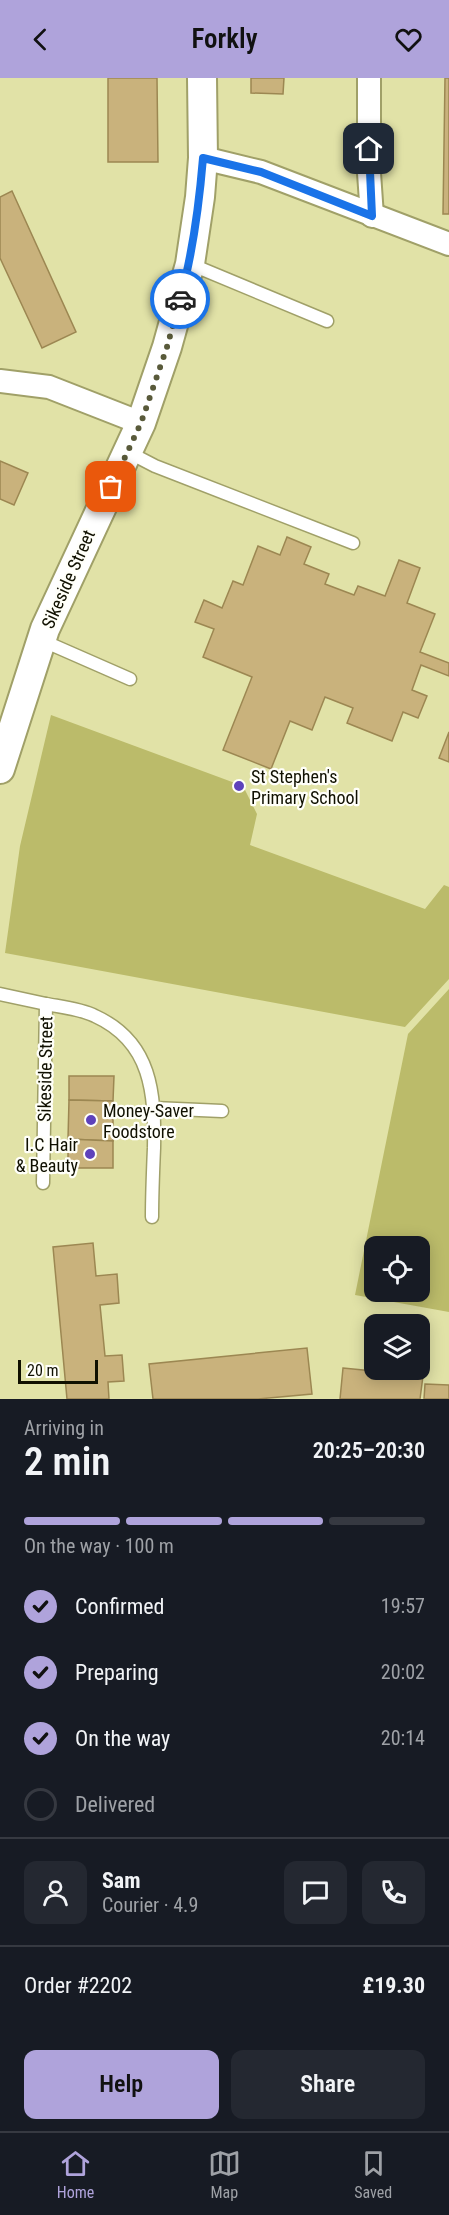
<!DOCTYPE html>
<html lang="en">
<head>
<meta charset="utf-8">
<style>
	:root { --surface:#171b24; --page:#242831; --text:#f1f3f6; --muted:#9ea1a6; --line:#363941; --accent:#afa3db }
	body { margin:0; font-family:"Roboto Condensed",sans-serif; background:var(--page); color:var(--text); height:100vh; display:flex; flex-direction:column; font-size:22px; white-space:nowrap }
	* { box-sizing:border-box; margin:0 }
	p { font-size:20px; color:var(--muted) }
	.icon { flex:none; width:33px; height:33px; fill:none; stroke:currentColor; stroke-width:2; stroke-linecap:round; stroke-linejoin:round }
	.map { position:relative; height:1321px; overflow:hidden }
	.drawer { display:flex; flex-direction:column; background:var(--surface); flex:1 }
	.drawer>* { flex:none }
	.fabs { position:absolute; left:364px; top:1158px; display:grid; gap:12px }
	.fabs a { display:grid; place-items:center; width:66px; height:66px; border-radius:12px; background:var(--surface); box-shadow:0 3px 15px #0003; font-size:30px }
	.scale { position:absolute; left:18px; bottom:15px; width:80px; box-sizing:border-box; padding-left:6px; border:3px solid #101000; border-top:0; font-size:16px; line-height:21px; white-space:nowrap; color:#101000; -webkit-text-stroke:4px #fffff9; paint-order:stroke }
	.pin { position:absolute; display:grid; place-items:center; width:51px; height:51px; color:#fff; margin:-26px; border-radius:12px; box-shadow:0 3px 9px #0006 }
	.courier { position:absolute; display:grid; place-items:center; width:60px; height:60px; margin:-30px; border:4px solid #1a73e8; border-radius:50%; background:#fff; color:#222; box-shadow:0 2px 8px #0007 }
	.summary em { font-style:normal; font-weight:600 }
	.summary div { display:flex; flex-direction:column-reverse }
	.summary { display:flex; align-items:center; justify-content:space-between; height:102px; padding:0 24px }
	h1 { font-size:39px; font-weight:600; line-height:45px }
	.bar { display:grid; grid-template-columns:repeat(4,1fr); gap:9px 6px; align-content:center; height:72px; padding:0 24px }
	.bar i { height:8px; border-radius:4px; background:var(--line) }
	.bar .active { background:var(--accent) }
	.bar p { grid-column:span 4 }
	.line { display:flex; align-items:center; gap:15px; padding:0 24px; border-top:2px solid var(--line) }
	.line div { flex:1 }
	.round { display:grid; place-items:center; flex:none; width:63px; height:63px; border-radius:12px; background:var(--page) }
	ol { padding:0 24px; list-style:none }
	li { display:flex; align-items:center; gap:18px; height:66px }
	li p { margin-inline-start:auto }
	li .icon { padding:6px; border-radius:50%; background:var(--accent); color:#111; stroke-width:4 }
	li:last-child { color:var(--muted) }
	li i { width:33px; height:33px; border:3px solid var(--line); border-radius:50% }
	.button { display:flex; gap:12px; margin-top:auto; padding:12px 24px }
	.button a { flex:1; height:69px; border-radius:12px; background:var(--accent); color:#111; font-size:24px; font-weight:600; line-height:69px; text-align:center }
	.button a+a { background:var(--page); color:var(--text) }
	header { display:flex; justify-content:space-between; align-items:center; height:78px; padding:0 24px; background:var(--accent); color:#111; font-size:27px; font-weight:600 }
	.tabs { display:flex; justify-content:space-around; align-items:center; height:84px; border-top:2px solid var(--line); background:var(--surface); font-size:16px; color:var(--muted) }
	.tabs a { display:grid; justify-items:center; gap:3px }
	.tabs .active { color:var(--accent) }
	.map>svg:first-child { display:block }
	.green { fill:#bbbb6a; fill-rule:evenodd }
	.building { fill:#c9b27c; stroke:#9c8752; stroke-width:1.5 }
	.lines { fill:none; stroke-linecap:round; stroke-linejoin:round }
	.service-casing { stroke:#a0a068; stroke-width:15 }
	.minor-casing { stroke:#a0a068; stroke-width:26 }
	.tertiary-casing { stroke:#a0a068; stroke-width:32 }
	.service { stroke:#fff; stroke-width:12 }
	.minor { stroke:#fff; stroke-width:22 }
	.tertiary { stroke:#fff; stroke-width:28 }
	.done { stroke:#595a3a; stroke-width:6; stroke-dasharray:0 10.8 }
	.route { stroke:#1a73e8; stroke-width:8 }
	.poi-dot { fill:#5e42bb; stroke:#fffff9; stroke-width:2 }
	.labels { text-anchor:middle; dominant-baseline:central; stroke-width:4.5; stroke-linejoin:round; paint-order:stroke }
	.street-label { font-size:18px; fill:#101000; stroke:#fffff9 }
	.poi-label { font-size:18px; fill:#101000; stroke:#fffff9; text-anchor:start }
</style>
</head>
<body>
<header><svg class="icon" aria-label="back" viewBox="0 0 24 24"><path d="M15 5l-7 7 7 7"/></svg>Forkly<svg class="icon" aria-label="heart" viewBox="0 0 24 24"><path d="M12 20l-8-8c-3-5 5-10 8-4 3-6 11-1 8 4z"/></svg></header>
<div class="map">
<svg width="449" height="1321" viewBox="0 0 449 1321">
	<rect width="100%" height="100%" fill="#e1e2a7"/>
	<g class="green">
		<polygon points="51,637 243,708 257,736 250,767 425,831 444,807 449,809 449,901 405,949 5,875 20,768"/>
		<path d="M449,911v323l-94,-17 53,-261zM375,1168h45v46h-45z"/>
	</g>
	<g class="building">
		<polygon points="108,0 157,0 158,84 108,84"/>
		<polygon points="251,0 284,0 283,16 251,15"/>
		<polygon points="445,0 449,0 449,136 443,136"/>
		<polygon points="12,113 76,254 42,270 0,180 0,119"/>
		<polygon points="0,383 28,395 14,427 0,421"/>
		<polygon points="287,459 311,469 304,486 329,496 325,506 354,517 358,508 385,518 399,482 420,490 407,525 435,536 420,574 449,585 449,598 421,587 412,612 427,618 418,640 403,634 392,663 347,645 353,630 325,619 312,652 290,643 271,691 223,672 252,599 203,579 214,551 195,544 204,522 222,530 233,503 243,507 258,468 280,477"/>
		<polygon points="449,654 449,684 439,680"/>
		<polygon points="69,998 114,998 113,1023 69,1022"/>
		<polygon points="69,1022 113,1023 113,1063 68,1061"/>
		<polygon points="68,1061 113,1063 113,1090 68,1090"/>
		<polygon points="93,1165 96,1198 117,1196 119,1225 100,1227 105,1278 122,1277 124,1303 108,1304 109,1321 67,1321 53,1169"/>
		<polygon points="307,1270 312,1316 258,1321 153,1321 149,1286"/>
		<polygon points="343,1290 423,1298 420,1321 340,1321"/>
		<polygon points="425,1306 449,1307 449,1321 424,1321"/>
	</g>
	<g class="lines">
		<g class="service-casing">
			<g id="service">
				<polyline points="190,186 327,243"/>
				<polyline points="128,374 155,388 353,465"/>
				<polyline points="41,562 130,601"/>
				<polyline points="0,916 46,926 43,1105"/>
				<path d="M46,926c16,3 35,5 49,12 57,26 60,78 59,132 -1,23 -2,46 -2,69"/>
				<polyline points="154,1030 222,1033"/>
			</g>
		</g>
		<g class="minor-casing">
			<g id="minor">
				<polyline points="369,0 369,95 372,138"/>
				<polyline points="203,80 261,94 449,166"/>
				<polyline points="0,303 49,309 141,345"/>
			</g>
		</g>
		<g class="tertiary-casing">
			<polyline id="tertiary" points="0,691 45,551 141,345 167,269 190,186 200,119 203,80 202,0"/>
		</g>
		<use href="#service" class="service"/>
		<use href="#minor" class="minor"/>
		<use href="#tertiary" class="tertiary"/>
	</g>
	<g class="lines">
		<polyline class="done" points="111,409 141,345 167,269 180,221"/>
		<path class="route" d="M180,221c13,-46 19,-93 23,-141l58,14 111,44 -3,-67"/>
	</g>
	<g class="poi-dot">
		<circle cx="239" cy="708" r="6"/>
		<circle cx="91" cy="1042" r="6"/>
		<circle cx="90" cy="1076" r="6"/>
	</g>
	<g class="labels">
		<g class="street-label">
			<text transform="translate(68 501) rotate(-66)">Sikeside Street</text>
			<text transform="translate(45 991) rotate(-89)">Sikeside Street</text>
		</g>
		<g class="poi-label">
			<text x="251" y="698">St Stephen's<tspan x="251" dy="21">Primary School</tspan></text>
			<text x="103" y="1032">Money-Saver<tspan x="103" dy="21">Foodstore</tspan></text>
			<text x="78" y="1066" text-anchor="end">I.C Hair<tspan x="78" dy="21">&amp; Beauty</tspan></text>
		</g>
	</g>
</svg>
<div class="fabs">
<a><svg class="icon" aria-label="locate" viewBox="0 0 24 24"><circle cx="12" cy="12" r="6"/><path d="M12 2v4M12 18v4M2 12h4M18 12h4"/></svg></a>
<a><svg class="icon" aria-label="layers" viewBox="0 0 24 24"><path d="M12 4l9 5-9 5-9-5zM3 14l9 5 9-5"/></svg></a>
</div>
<div class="scale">20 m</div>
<div class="pin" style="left:111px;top:409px;background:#ea580c"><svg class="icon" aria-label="bag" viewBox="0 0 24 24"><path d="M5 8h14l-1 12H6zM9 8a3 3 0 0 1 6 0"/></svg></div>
<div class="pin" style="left:369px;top:71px;background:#1f2937"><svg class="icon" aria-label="home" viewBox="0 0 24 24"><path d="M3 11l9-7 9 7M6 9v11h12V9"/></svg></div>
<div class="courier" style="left:180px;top:221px"><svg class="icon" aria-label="car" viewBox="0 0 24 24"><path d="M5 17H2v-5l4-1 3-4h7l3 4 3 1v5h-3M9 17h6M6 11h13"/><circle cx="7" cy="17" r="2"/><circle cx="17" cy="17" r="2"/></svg></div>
</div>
<section class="drawer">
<div class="summary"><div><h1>2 min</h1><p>Arriving in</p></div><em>20:25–20:30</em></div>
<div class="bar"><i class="active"></i><i class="active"></i><i class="active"></i><i></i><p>On the way · 100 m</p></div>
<ol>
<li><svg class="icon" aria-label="check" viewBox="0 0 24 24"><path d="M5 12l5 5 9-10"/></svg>Confirmed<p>19:57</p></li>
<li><svg class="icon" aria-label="check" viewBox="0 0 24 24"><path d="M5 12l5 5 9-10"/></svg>Preparing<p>20:02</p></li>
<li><svg class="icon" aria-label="check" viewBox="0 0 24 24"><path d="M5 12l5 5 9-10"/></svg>On the way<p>20:14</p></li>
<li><i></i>Delivered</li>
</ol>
<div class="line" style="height:108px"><a class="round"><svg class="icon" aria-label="person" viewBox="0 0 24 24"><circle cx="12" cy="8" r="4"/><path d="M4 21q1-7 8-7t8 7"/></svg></a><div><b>Sam</b><p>Courier · 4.9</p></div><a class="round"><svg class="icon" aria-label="chat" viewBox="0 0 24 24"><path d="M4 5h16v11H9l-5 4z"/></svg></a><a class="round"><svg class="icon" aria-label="phone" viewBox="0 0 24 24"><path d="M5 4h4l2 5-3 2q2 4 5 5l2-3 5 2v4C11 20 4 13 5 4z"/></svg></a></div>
<div class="line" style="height:78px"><div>Order #2202</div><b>£19.30</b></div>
<div class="button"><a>Help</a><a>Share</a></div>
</section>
<nav class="tabs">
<a class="active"><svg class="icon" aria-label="home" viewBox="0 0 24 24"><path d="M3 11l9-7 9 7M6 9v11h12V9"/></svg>Home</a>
<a><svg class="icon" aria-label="map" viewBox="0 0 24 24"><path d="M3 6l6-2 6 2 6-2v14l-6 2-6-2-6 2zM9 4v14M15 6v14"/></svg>Map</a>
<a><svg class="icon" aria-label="saved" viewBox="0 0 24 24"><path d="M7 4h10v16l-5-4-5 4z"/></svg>Saved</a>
</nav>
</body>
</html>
